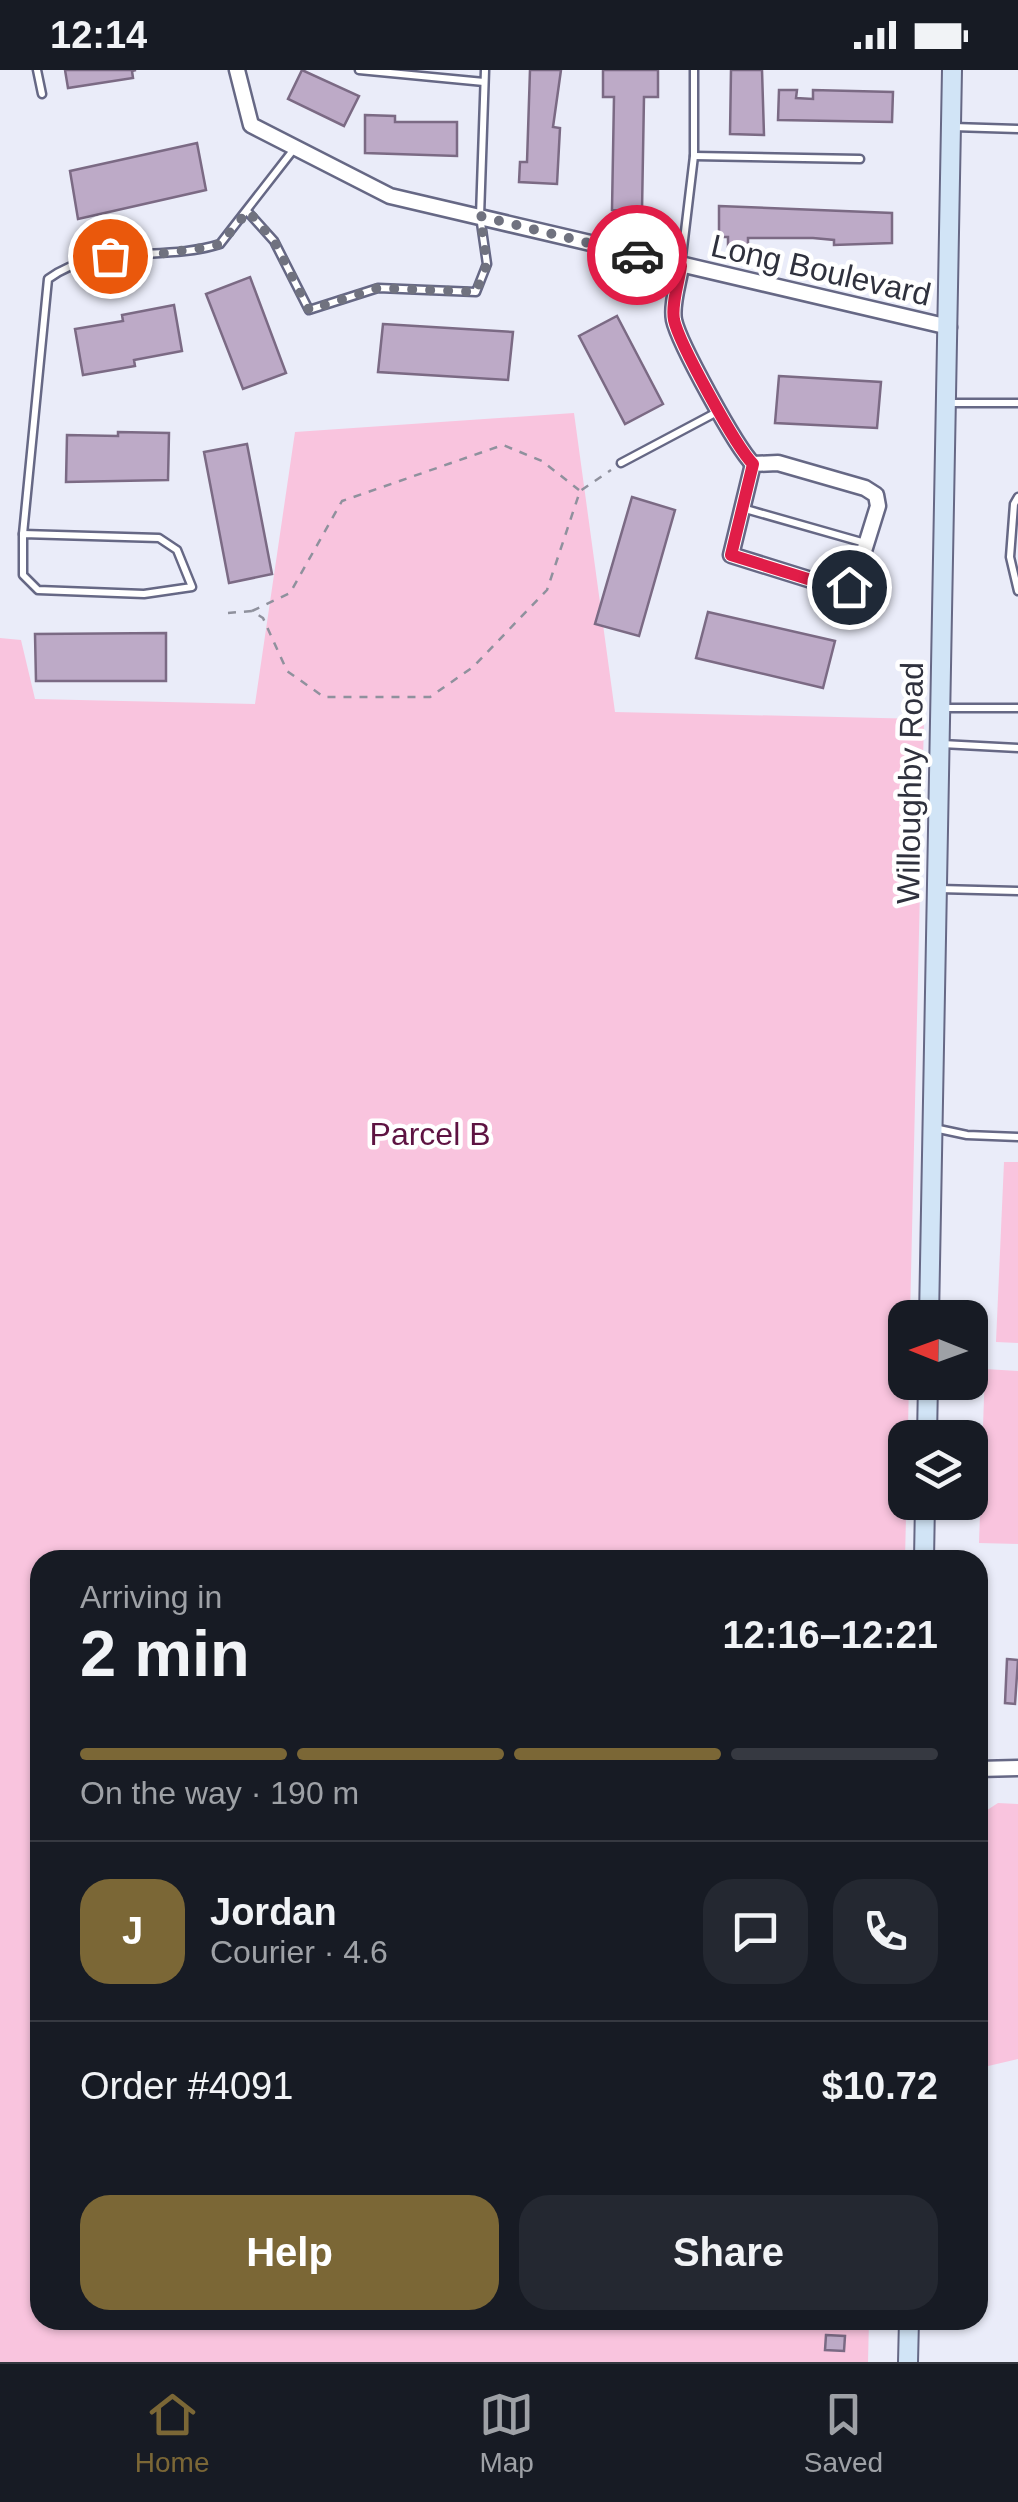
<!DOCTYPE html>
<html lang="en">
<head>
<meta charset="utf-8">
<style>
	:root { --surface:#171b24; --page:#242831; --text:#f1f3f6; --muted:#9ea1a6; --line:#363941; --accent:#7b6736 }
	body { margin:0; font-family:Arial,sans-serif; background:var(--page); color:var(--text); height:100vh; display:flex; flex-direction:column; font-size:38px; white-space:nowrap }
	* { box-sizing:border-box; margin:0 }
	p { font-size:32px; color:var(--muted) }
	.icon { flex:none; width:55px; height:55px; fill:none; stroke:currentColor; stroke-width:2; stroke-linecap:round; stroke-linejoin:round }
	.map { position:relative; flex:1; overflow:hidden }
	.details { position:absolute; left:30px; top:1480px; width:958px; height:780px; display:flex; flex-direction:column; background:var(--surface); border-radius:30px; box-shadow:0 2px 8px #0004 }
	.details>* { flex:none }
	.needle { width:65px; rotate:271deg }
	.buttons { position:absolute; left:888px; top:1230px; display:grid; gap:20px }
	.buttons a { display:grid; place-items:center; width:100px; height:100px; border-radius:20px; background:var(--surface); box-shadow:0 2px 8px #0004; font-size:50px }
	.pin { position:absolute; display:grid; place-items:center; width:85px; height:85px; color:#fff; margin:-42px; border:5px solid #fff; border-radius:50%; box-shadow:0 2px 10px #0007 }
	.courier { position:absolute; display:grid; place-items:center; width:100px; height:100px; margin:-50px; border:8px solid #e11d48; border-radius:50%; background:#fff; color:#222; box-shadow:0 2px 12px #0007 }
	.overview em { font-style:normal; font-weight:700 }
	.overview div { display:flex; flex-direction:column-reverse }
	.overview { display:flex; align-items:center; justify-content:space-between; height:170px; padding:0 50px }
	h1 { font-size:65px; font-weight:700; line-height:75px }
	.bar { display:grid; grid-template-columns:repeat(4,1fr); gap:15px 10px; align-content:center; height:120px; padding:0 50px }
	.bar i { height:12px; border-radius:8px; background:var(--line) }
	.bar .current { background:var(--accent) }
	.bar p { grid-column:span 4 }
	.line { display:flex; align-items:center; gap:25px; padding:0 50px; border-top:2px solid var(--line) }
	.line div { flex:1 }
	.round { display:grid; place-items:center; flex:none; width:105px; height:105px; border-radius:30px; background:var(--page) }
	.primary-button { display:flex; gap:20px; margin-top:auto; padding:20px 50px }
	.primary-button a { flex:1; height:115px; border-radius:30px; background:var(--accent); color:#fff; font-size:40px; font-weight:700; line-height:115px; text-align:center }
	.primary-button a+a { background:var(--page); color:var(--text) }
	.status { display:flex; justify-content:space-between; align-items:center; height:70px; padding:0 50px; background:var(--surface); direction:ltr }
	.status svg { height:28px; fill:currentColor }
	.tab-bar { display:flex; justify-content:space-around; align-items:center; height:140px; border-top:2px solid var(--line); background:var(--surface); font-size:28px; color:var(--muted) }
	.tab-bar a { display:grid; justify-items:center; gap:5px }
	.tab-bar .current { color:var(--accent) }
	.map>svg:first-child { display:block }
	.green { fill:#f9c4de }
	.building { fill:#bdaac7; stroke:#7b6a84; stroke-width:2.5 }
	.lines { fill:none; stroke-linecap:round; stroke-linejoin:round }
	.lane-casing { stroke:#666885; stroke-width:11 }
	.street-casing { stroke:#666885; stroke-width:19 }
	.secondary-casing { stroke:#666885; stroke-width:22 }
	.path { stroke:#8f919d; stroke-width:2.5; stroke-dasharray:8 8; stroke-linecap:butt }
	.lane { stroke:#fff; stroke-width:6 }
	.street { stroke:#fff; stroke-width:14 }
	.secondary { stroke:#d1e4f6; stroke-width:18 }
	.done { stroke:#70727f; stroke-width:10; stroke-dasharray:0 18 }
	.route { stroke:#e11d48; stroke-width:12 }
	.labels { text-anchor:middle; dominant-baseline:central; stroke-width:9; stroke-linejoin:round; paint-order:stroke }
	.street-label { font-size:32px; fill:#2f313d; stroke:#fff }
	.park-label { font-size:32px; fill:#5e1342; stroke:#fff }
</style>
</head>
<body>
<div class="status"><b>12:14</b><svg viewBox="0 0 49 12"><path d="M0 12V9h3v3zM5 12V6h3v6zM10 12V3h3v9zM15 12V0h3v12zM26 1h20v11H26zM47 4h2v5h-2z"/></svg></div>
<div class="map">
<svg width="1018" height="2292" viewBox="0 0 1018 2292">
	<rect width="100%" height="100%" fill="#eaecf9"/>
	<g class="green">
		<polygon points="574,343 615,642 924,649 910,1247 905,1248 905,1312 909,1313 905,1490 40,1490 40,2250 869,2250 868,2292 0,2292 0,568 21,570 35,629 255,634 295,362"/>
		<polygon points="1004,1092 1018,1092 1018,1273 996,1272"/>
		<polygon points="985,1299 1018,1301 1018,1474 979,1473"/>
		<polygon points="998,1733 1018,1734 1018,1989 984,1997 978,1993 978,1746"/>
	</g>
	<g class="building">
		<polygon points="65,0 136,0 132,1 133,8 68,18"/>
		<polygon points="302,0 359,26 344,56 288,29"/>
		<polygon points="530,0 561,0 553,57 560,58 557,114 519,112 520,92 527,92"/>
		<polygon points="603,0 658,0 658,27 644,27 642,141 612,140 614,27 603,27"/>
		<polygon points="731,0 762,0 764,65 730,64"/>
		<polygon points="779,20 797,20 796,28 813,29 813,20 893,22 892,52 778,50"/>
		<polygon points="365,45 395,46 395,52 457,52 457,86 365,83"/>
		<polygon points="197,73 206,120 78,149 70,101"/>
		<polygon points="719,136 892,143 892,173 834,175 834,170 813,168 748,168 748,177 728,177 728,167 719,167"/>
		<polygon points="250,207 286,303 243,319 206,224"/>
		<polygon points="174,235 182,281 134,290 135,296 83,305 75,259 123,251 122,245"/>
		<polygon points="617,246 663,334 625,354 579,266"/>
		<polygon points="383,254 513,262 508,310 378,302"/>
		<polygon points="779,306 881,312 877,358 775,353"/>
		<polygon points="118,362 169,363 168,410 66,412 67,365 118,366"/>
		<polygon points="247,374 272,504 229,513 204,382"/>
		<polygon points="632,427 675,440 639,566 595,554"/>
		<polygon points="708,542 835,571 823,618 696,588"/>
		<polygon points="166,563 166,611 36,611 35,564"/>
		<polygon points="1007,1589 1018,1590 1015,1634 1005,1633"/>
		<polygon points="826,2265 845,2266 844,2281 825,2280"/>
	</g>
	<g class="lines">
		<g class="lane-casing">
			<g id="lane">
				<polyline points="37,0 42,24"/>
				<polyline points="359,0 484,12"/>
				<polyline points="953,57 1018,59"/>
				<polyline points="694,86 860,89"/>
				<polyline points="247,141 274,171 309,240 378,218 476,222 487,194 480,146 485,0"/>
				<polyline points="681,195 694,86 694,0"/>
				<polyline points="949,333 1018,333"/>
				<polyline points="621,393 717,342"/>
				<polyline points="1018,427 1014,434 1010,487 1018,521"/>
				<polyline points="742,438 865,473"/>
				<path d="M23,464l25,-255c48,-36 116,-17 172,-35l74,-95"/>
				<polygon points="23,464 159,468 177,480 192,517 144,524 38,520 23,505"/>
				<polyline points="944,638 1018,638"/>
				<polyline points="942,674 1018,678"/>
				<polyline points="939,819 1018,821"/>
				<polyline points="934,1058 967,1065 1018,1067"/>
			</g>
		</g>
		<g class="street-casing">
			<g id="street">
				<polyline points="237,0 251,55 390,126 949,257"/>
				<path d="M681,196c-2,16 -10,38 -7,54 5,23 62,127 79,144"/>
				<polygon points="778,393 865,418 876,425 878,436 855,510 849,517 840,519 731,485 753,394"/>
				<polyline points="978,1699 1018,1698"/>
			</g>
		</g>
		<g class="secondary-casing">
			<g id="secondary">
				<polyline points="929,1248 952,0"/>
				<polyline points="927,1368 928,1312"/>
				<polyline points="924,1490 925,1432"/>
				<polyline points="908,2292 909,2250"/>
			</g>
		</g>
		<g class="path">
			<polyline points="252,541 290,523 342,431 503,375 542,391 579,420"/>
			<polyline points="228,543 252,541 263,548 287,601 324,627 430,627 473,597 547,520 580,421 611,400"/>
		</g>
		<use href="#lane" class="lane"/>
		<use href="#street" class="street"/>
		<use href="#secondary" class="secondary"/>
	</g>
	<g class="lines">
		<polyline class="done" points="110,186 143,186 210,177 220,174 248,141 274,171 309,240 378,218 476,222 487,194 480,146 637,185"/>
		<path class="route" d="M637,185l44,11c-2,16 -10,38 -7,54 5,23 62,127 79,144l-22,91 109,34 9,-2"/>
	</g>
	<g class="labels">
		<g class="street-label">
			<text transform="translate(821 200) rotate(13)">Long Boulevard</text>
			<text transform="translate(910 713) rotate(-89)">Willoughby Road</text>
		</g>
		<g class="park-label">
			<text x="430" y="1064">Parcel B</text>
		</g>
	</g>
</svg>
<div class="buttons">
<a><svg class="needle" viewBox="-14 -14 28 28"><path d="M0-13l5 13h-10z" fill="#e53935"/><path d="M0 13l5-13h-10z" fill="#9ea1a6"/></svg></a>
<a><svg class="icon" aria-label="layers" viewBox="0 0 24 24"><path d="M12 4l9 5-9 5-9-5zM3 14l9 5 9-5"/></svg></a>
</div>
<div class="pin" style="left:110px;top:186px;background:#ea580c"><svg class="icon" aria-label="bag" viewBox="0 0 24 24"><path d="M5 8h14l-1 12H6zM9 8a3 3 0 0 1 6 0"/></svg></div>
<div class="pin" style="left:849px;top:517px;background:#1f2937"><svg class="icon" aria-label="home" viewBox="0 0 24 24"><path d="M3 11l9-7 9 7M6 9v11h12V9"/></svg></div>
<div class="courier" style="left:637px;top:185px"><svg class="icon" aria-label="car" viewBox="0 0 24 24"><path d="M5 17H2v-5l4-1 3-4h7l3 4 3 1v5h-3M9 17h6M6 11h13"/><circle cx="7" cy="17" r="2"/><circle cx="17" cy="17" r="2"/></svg></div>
<section class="details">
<div class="overview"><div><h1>2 min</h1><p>Arriving in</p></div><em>12:16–12:21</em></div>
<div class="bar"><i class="current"></i><i class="current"></i><i class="current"></i><i></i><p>On the way · 190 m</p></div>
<div class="line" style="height:180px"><b class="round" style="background:var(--accent);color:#fff">J</b><div><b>Jordan</b><p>Courier · 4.6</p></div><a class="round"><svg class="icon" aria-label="chat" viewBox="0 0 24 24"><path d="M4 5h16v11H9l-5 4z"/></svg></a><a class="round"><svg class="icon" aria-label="phone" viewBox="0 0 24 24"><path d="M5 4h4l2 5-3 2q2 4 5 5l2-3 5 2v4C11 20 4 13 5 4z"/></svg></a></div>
<div class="line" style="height:130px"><div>Order #4091</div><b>$10.72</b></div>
<div class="primary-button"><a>Help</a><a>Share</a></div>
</section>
</div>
<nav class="tab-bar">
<a class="current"><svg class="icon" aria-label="home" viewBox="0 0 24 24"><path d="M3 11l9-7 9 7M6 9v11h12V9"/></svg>Home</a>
<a><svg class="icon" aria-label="map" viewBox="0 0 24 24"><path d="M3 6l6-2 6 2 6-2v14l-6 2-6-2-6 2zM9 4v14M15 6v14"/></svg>Map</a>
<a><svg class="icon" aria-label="saved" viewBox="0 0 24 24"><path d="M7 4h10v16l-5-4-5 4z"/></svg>Saved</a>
</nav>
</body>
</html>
